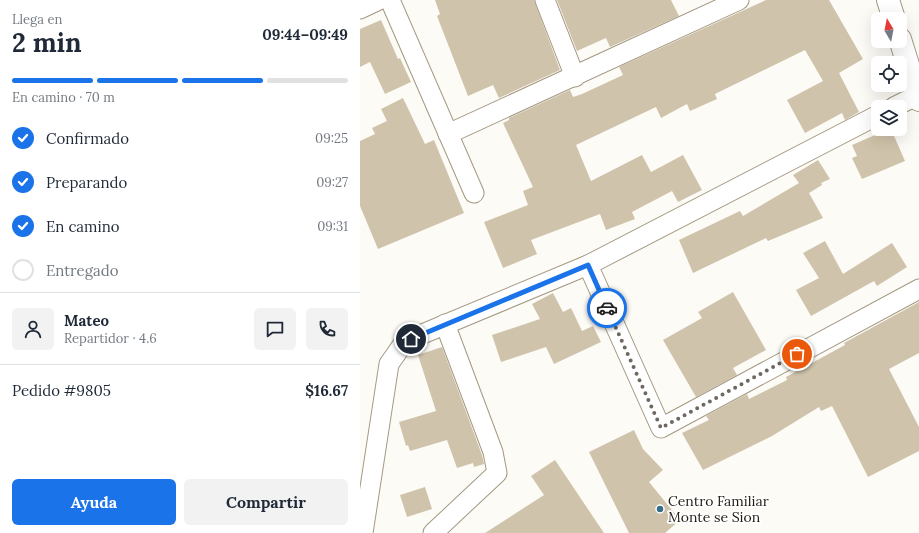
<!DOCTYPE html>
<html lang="es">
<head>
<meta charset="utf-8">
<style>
	:root { --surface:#fff; --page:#f2f2f3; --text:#1f2937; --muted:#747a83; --line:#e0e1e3; --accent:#1a73e8 }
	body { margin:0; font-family:Lora,serif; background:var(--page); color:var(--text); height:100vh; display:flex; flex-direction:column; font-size:15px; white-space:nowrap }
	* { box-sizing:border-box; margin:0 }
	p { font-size:13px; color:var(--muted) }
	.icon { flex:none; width:22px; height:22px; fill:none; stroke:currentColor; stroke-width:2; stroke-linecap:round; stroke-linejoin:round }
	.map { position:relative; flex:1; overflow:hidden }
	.details { display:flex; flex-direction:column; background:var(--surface); width:360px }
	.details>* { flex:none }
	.needle { width:26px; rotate:350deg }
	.buttons { position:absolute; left:511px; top:12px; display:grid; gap:8px }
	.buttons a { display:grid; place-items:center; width:36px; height:36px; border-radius:6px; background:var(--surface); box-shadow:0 4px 16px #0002; font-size:20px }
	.pin { position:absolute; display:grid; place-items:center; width:34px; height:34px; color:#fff; margin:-17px; border:2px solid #fff; border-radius:50%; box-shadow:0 1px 4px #0007 }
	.courier { position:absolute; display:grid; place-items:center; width:40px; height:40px; margin:-20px; border:3px solid #1a73e8; border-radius:50%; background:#fff; color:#222; box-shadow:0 1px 5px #0007 }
	.headline em { font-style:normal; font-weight:700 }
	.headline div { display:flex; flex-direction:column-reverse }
	.headline { display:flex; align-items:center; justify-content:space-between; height:68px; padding:0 12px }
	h1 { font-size:26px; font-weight:700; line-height:30px }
	.bar { display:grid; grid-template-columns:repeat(4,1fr); gap:6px 4px; align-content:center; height:48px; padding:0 12px }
	.bar i { height:5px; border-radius:3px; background:var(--line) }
	.bar .selected { background:var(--accent) }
	.bar p { grid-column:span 4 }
	.line { display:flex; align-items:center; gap:10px; padding:0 12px; border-top:1px solid var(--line) }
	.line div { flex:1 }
	.round { display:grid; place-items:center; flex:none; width:42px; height:42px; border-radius:6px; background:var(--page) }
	ol { padding:0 12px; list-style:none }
	li { display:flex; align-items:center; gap:12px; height:44px }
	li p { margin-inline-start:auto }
	li .icon { padding:4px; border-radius:50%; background:var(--accent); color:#fff; stroke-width:4 }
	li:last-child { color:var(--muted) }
	li i { width:22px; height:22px; border:2px solid var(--line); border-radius:50% }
	.cta { display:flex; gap:8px; margin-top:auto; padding:8px 12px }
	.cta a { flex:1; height:46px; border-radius:6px; background:var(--accent); color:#fff; font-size:16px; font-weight:700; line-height:46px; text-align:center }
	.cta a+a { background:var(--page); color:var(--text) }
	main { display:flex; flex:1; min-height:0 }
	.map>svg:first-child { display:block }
	.building { fill:#d0c3ab }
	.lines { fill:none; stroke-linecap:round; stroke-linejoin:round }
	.minor-casing { stroke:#a49881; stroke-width:21 }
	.tertiary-casing { stroke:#a49881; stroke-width:24 }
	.minor { stroke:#fff; stroke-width:19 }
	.tertiary { stroke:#fff; stroke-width:22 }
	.done { stroke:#6d6962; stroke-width:4; stroke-dasharray:0 7.2 }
	.route { stroke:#1a73e8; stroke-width:5 }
	.poi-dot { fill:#386d89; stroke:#fff; stroke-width:1.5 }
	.labels { text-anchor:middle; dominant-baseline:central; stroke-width:3.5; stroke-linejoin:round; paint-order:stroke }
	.poi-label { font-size:14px; fill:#201b13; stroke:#fff; text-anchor:start }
</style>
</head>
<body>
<main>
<section class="details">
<div class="headline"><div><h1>2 min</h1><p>Llega en</p></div><em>09:44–09:49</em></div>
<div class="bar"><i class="selected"></i><i class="selected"></i><i class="selected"></i><i></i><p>En camino · 70 m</p></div>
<ol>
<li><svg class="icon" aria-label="check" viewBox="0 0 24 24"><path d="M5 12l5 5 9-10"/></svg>Confirmado<p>09:25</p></li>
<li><svg class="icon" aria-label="check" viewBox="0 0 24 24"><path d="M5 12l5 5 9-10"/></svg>Preparando<p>09:27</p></li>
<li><svg class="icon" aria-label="check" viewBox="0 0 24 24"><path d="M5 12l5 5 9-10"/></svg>En camino<p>09:31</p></li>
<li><i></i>Entregado</li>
</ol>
<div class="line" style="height:72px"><a class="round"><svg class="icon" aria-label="person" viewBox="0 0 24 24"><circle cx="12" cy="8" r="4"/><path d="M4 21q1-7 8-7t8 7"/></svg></a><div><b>Mateo</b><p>Repartidor · 4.6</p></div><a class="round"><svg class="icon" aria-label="chat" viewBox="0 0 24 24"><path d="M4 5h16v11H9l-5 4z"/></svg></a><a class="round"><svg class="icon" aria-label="phone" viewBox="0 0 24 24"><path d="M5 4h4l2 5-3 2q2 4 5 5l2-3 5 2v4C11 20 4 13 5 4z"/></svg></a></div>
<div class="line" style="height:52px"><div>Pedido #9805</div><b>$16.67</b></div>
<div class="cta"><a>Ayuda</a><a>Compartir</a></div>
</section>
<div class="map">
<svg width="559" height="533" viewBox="0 0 559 533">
	<rect width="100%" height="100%" fill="#fdfbf6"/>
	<g class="building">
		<polygon points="75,0 174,0 200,70 139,98 133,85 108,96 77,16 80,14"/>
		<polygon points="197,0 311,0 319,16 250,47 246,38 217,51"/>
		<polygon points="406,0 469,0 503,59 479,73 499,112 485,120 482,113 445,133 427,100 463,81 445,50 355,94 357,99 330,111 327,104 301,118 296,107 216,145 231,181 282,155 291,172 323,155 342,190 318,202 312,191 272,212 275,219 246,230 240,214 171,240 177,254 143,268 124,222 168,205 163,191 173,187 143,123 149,120 149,118 210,90 213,97 222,94 263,75 259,67"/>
		<polygon points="21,20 38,59 40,58 51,82 25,94 10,62 0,67 0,29"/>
		<polygon points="43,98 65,144 74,140 104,213 18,249 0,206 0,141 15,134 12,128 27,121 21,109"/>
		<polygon points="529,129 531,129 545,161 502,179 492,158 497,156 492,145"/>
		<polygon points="458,160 470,179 461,183 462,185 449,193 463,218 408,241 406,238 333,273 319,240 380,211 383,216 439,183 433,175"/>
		<polygon points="465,241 483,274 532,243 547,267 517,286 514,281 451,316 436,290 459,278 443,253"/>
		<polygon points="373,292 406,350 373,368 377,375 336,397 303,340 342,318 338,312"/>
		<polygon points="193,293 203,312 211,308 222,331 233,326 241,342 194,364 186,347 141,362 132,335 180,319 172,304"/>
		<polygon points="559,302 559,353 529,369 559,427 559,451 508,477 472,406 461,411 459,407 412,436 343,470 322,433 349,420 346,416 387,394 389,399 427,380 426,377 485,345 484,343"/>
		<polygon points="82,347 122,455 124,464 114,467 113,463 97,468 87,440 50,451 48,445 46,446 39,422 76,411 58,355"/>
		<polygon points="274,430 283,449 303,470 289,482 320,520 305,533 269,533 229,452"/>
		<polygon points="195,460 244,533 125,533 184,495 171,476"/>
		<polygon points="65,487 72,509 47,517 40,495"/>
	</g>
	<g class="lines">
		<g class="minor-casing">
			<g id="minor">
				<polyline points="30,0 114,193"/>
				<polyline points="185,0 215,77"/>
				<polyline points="0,9 19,0"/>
				<polyline points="534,107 558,95"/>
				<polyline points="88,134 379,0"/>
				<polyline points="228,265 301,428 559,289"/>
				<polyline points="3,533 29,364 43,344 60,335 228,265 518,115"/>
				<polyline points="73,533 137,473 133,452 85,324"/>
			</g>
		</g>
		<g class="tertiary-casing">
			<g id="tertiary">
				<polyline points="528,0 534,19"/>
				<polyline points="540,39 559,100"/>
			</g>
		</g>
		<use href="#minor" class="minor"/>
		<use href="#tertiary" class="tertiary"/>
	</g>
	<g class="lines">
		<polyline class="done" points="247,308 301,428 437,354"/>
		<polyline class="route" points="51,339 228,265 247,308"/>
	</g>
	<circle class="poi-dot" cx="300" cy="509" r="4"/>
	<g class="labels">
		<g class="poi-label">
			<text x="308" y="501">Centro Familiar<tspan x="308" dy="16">Monte se Sion</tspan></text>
		</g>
	</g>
</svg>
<div class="buttons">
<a><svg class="needle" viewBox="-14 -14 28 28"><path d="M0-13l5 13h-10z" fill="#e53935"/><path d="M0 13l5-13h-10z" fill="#747a83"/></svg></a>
<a><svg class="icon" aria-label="locate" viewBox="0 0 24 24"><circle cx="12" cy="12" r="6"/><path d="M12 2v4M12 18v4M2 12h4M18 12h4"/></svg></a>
<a><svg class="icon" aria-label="layers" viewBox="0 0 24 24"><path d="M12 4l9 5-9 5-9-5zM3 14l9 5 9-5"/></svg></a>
</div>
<div class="pin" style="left:437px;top:354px;background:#ea580c"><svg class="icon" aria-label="bag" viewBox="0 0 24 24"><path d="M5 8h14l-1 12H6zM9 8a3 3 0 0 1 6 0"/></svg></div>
<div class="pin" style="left:51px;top:339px;background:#1f2937"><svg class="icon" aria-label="home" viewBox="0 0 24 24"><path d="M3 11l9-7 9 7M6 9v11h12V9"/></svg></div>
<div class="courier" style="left:247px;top:308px"><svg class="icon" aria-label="car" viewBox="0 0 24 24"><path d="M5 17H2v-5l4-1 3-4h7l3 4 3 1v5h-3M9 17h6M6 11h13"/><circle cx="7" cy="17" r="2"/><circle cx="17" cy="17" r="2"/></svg></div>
</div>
</main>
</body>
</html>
